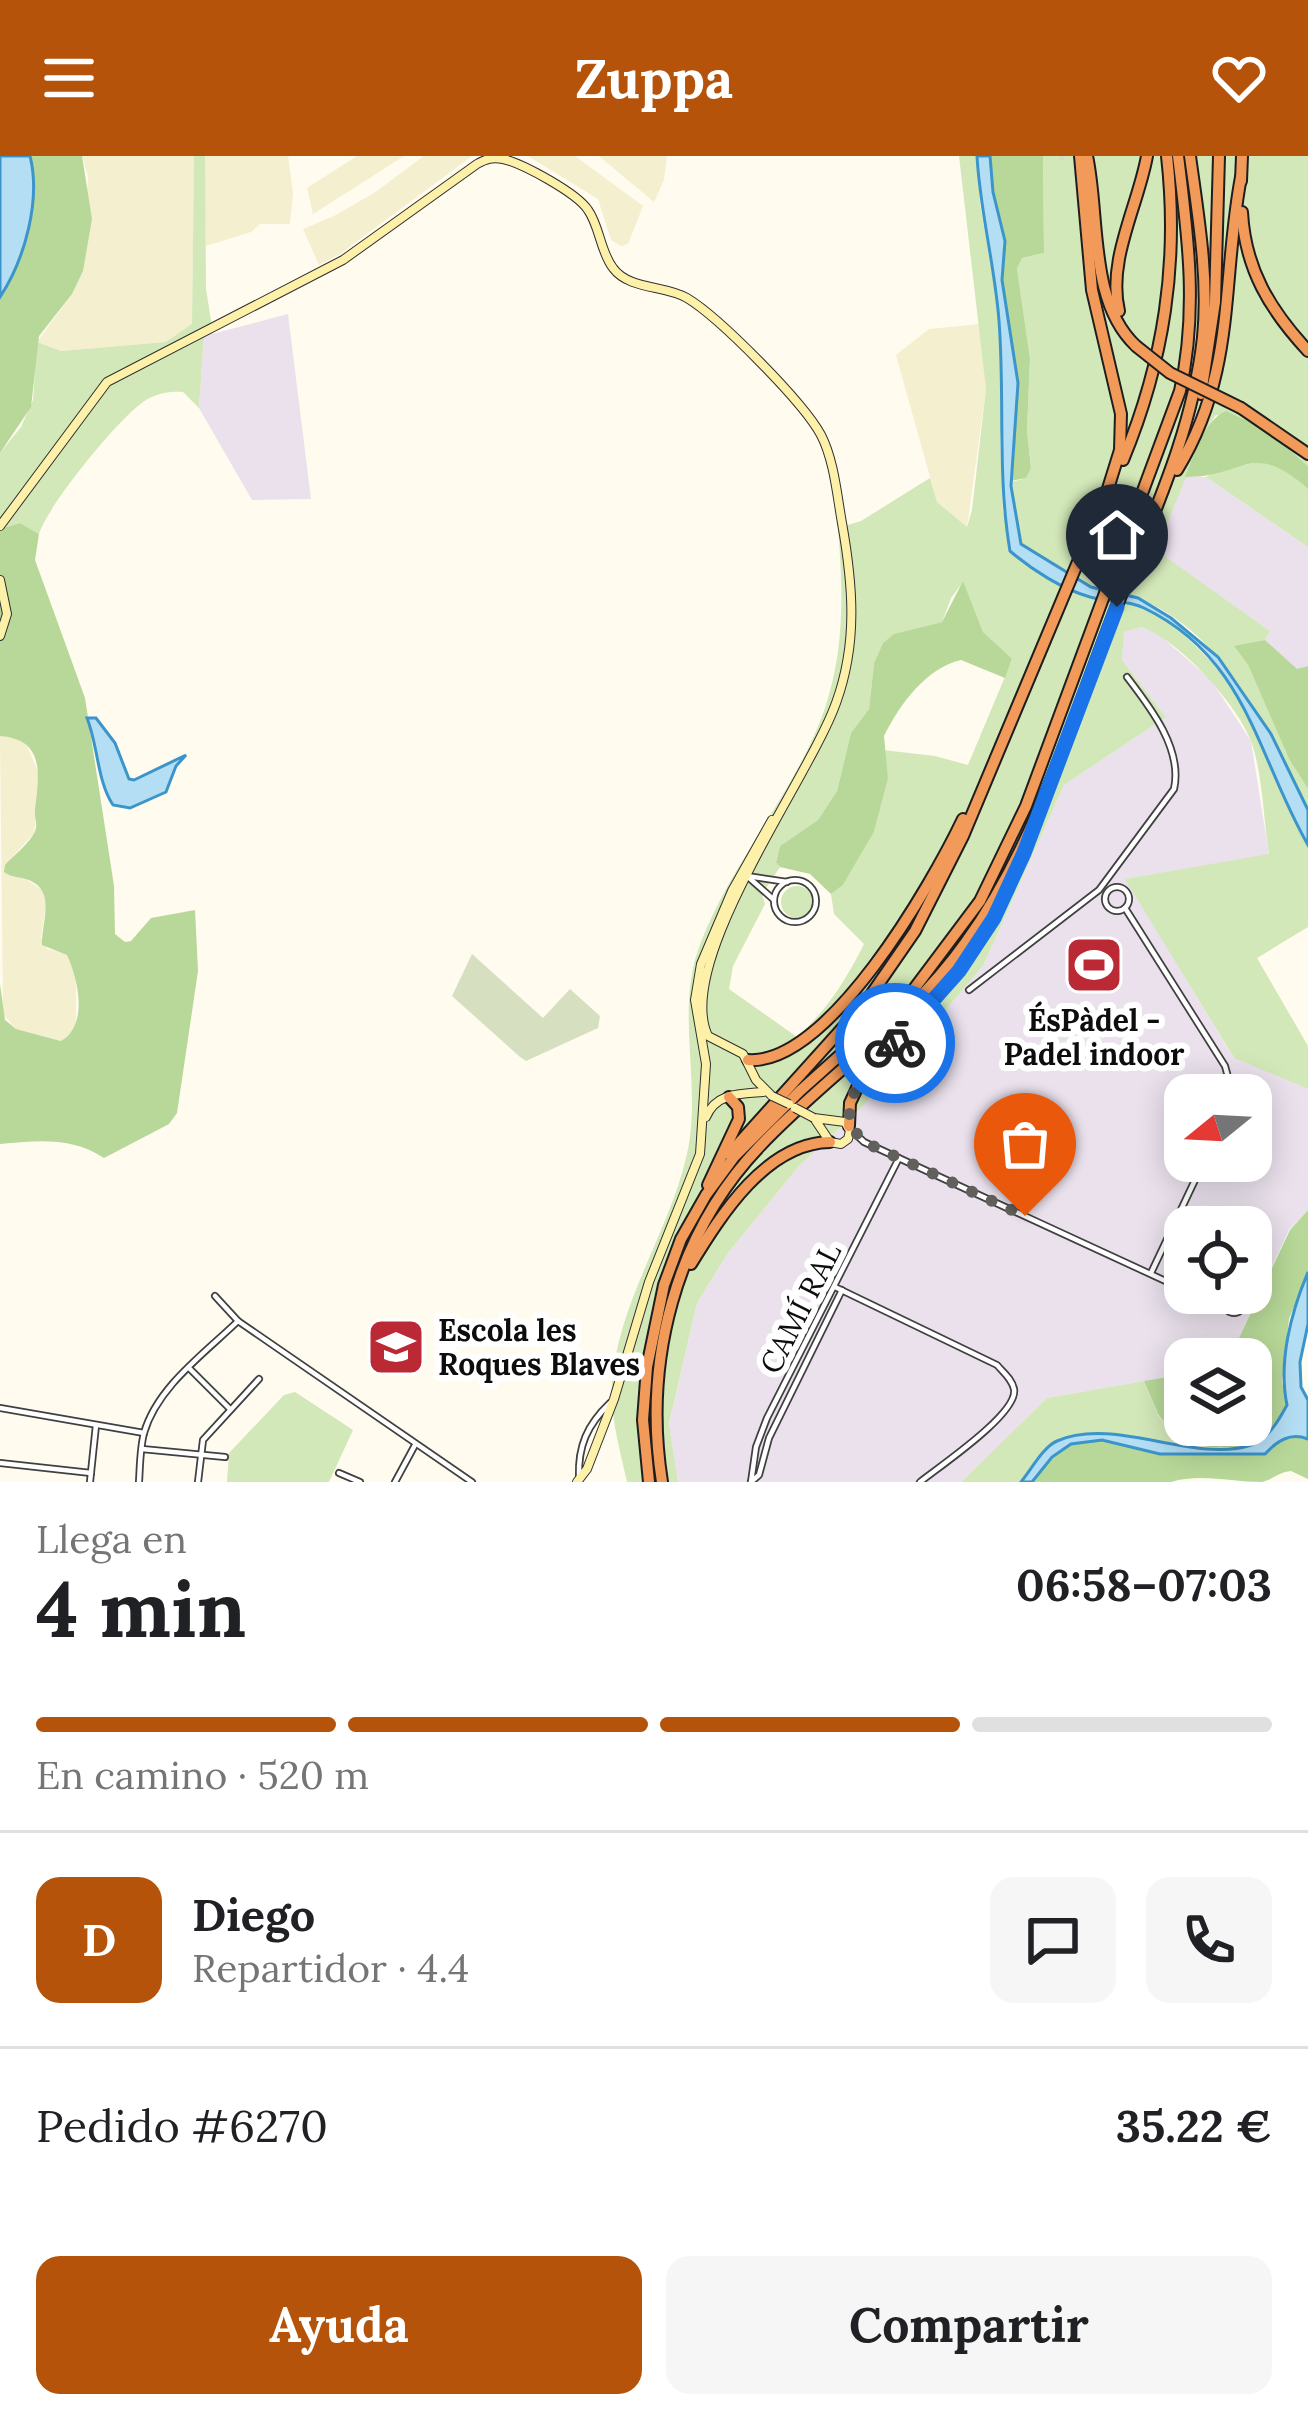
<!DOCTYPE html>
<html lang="es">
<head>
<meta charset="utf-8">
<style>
	:root { --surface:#fff; --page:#f6f6f6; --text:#202124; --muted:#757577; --line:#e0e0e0; --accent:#b45309 }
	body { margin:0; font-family:Lora,serif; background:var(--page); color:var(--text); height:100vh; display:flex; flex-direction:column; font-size:45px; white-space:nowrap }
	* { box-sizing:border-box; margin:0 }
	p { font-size:39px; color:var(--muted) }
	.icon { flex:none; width:66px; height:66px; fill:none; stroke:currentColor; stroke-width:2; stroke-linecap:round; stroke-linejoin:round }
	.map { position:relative; height:1326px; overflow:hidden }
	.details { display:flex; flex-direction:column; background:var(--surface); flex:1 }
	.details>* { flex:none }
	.needle { width:78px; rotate:252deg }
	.controls { position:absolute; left:1164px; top:918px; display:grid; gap:24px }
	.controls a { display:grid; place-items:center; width:108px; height:108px; border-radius:24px; background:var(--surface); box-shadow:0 6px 30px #0003; font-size:60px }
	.pin { position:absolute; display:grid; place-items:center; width:102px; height:102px; color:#fff; margin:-123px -51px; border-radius:50% 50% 50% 0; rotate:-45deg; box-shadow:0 0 12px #0007 }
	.pin .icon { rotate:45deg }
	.courier { position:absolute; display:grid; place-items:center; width:120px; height:120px; margin:-60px; border:9px solid #1a73e8; border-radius:50%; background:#fff; color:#222; box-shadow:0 3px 15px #0007 }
	.summary em { font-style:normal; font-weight:700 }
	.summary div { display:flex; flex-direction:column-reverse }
	.summary { display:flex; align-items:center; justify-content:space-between; height:204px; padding:0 36px }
	h1 { font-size:78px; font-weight:700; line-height:90px }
	.bar { display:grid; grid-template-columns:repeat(4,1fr); gap:18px 12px; align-content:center; height:144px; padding:0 36px }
	.bar i { height:15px; border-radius:9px; background:var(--line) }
	.bar .on { background:var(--accent) }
	.bar p { grid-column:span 4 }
	.line { display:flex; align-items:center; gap:30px; padding:0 36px; border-top:3px solid var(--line) }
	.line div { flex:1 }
	.round { display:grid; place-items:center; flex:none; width:126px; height:126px; border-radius:24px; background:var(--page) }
	.action { display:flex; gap:24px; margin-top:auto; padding:24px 36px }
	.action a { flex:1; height:138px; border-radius:24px; background:var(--accent); color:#fff; font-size:48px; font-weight:700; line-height:138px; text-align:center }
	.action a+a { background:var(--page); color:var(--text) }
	header { display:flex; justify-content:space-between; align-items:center; height:156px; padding:0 36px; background:var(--accent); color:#fff; font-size:54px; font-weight:700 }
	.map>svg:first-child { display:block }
	.industrial { fill:#eae1ec; fill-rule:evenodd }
	.farmland { fill:#f4efce }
	.green { fill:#d2e8b8; fill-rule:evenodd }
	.forest { fill:#b7d898 }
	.cemetery { fill:#d6e0c0 }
	.water { fill:#b4def4; stroke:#3c95ca; stroke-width:3 }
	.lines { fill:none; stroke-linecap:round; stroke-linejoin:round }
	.minor-tunnel { stroke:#dbd7cc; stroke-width:4.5; stroke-dasharray:4.5 2; stroke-linecap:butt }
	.minor-casing { stroke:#404040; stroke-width:8 }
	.secondary-casing { stroke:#2f2f2f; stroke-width:10 }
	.motorway-casing { stroke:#1e1e1e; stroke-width:14 }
	.minor { stroke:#fff; stroke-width:4.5 }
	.secondary { stroke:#fdf1aa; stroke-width:8 }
	.motorway { stroke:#f19a5a; stroke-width:10 }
	.secondary-bridge-casing { stroke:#2f2f2f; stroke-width:10; stroke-linecap:butt }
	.motorway-bridge-casing { stroke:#1e1e1e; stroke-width:14; stroke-linecap:butt }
	.secondary-bridge { stroke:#fdf1aa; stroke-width:8 }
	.motorway-bridge { stroke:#f19a5a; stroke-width:10 }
	.done { stroke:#62605c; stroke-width:12; stroke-dasharray:0 21.6 }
	.route { stroke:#1a73e8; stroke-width:15 }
	.labels { text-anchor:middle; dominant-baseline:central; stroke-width:12; stroke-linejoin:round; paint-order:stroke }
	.poi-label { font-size:30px; font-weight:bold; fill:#0d0d0d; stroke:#fff }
	.street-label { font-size:30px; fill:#0d0d0d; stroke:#fff }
</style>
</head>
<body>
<header><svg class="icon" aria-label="menu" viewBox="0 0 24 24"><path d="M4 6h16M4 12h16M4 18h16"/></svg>Zuppa<svg class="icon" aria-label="heart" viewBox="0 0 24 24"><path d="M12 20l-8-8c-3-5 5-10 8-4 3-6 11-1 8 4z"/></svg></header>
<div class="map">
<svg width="1308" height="1326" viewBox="0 0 1308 1326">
	<rect width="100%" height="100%" fill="#fffbee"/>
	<g class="industrial">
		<polygon points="288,158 311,343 252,344 199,252 204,180"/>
		<polygon points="1185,321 1206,321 1308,391 1308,510 1297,514 1265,484 1270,475 1156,395"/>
		<path d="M1141,471l15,5 55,48 40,61 18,114 -143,24 107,178 75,32v121l-19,20 -60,129h-44v15l-138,24 -86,84h-283l-9,-57 28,-122 31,-50 71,-87 64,-60 120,-140 81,-181 102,-68 -44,-57 1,-28zM1185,939h66v66h-66zM1185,1071h66v66h-66z"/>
	</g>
	<g class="farmland">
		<polygon points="82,0 194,0 192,169 166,186 61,195 37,186 72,138 83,115 88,20"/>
		<polygon points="203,0 288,0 293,37 290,68 260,68 251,76 206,90"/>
		<polygon points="357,0 404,0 313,58 307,32"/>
		<polygon points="424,0 472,0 340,98 319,109 303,73 334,60 374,37"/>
		<polygon points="528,0 575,0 643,50 628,88 621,90 611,84 598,43"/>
		<polygon points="599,0 667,0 664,24 654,46"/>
		<polygon points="980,168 986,233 967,371 937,346 896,199 929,173"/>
		<polygon points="0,580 17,581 27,590 41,622 34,677 5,709 42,734 46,748 41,782 47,793 67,798 76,820 76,871 62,885 16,873 3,858"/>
	</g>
	<g class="green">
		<path d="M194,0h11l1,133 7,44 -9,3 -5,72 -16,-16c-13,-1 -25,1 -37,8 -26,16 -98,105 -107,134l-19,-11 -20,6v-76l21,-26 12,-27 4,-58 24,9 105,-9 26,-18z"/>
		<path d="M959,0h18l3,48 19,109 5,86 -4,43 3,70 22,52 63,32 51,9 34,19 55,54 26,44 54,123v82l-51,31 51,88v43l-74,-31 -109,-179 144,-25c-5,-31 -7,-84 -18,-113 -14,-37 -72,-101 -110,-114l-17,5 -2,28 44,57 -102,68 -81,181 -120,140 -64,60 -71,87 -31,50 -28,121 9,58h-51c-7,-32 -17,-66 -15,-99 6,-80 56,-149 74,-225 18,-72 -13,-146 15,-216 31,-81 97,-154 124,-234 20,-60 18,-118 13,-180l23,-7 69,-43 7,24 30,25 5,-17 14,-121zM963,426l20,50 29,28 -44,105 -33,-9 -52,-6 5,29 -14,53 -31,53 -12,9 3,20 30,30c-18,36 -37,66 -67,93l-68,-48 4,-23 32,-62 -3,-10 18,-27 -4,-6 4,-15 38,-26 19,-29 14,-58 18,-24 5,-46 9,-20 12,-9 47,-12 9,-24z"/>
		<path d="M1043,0h265v310l-41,-36 -51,-15 -10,14 -50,121 114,81 -5,9 -30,7 13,18 41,94 19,30v21c-38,-78 -84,-179 -171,-212 -14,-5 -31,-5 -45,-11 -24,-9 -48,-29 -71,-43l-10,-62 15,-4 5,-11 -4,-36 3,-73 -13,-89 5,-11 22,-5z"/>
		<polygon points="1260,306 1279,309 1308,333 1308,391 1206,321 1218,314"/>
		<circle cx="797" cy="746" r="16"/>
		<polygon points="1144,1225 1158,1259 1179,1287 1105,1279 1053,1286 1021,1326 961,1326 1047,1242"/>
		<polygon points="295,1236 353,1274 329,1326 227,1326 229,1297 284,1239"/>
	</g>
	<g class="forest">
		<polygon points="30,0 82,0 92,63 83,115 72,138 39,180 31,251 0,297 0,141 31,63 34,32"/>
		<polygon points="990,0 1043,0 1044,97 1022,102 1017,113 1030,202 1027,275 1031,312 1026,322 1011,325 1018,227 1002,124 1005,85 993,36"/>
		<path d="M1226,255l41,19 41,36v23c-58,-51 -63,-11 -123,-12 10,-23 17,-55 41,-66z"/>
		<path d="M20,367l19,11 -4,26 50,138 29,188 1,48 10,8 6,-1 20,-23 44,-8 3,61 -21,142 -8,11 -65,34c-33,-22 -69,-17 -104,-14v-160l5,36 11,9 45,12c28,-16 17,-62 6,-86l-25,-10c-1,-21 14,-52 -11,-64 -10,-5 -17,-2 -27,-9l1,-7c8,-9 28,-24 31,-37 1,-6 -2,-13 -1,-19 4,-32 11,-70 -35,-73v-207z"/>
		<path d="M963,425l20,51 29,27 -7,19 -44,-18c-35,8 -61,44 -77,76l4,43 -14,53 -31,53 -12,9 -21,-20 -30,-7 -4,-5 4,-16 38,-26 19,-29 14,-58 18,-24 5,-46 9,-20 11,-9 48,-12z"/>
		<polygon points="1265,484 1297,513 1308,510 1308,633 1289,603 1248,509 1234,490"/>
		<path d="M1308,1054v62l-19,47 -7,63 5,23c-27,51 -56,45 -108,38l-21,-29 -14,-33 41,-7v51h66v-66h-22l61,-129z"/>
		<path d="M1298,1280l10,3v40l-17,-8c-12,1 -18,8 -29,11 -30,0 -62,-9 -91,0h-139l20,-25 19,-13 31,-4 58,14h105l13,-13z"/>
	</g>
	<polygon class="cemetery" points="472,798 543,862 570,833 600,860 598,872 526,905 520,901 452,840"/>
	<g class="water">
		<path d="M0,0h30c11,44 -5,103 -30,141z"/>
		<path d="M977,0h13l3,36 12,49 -3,39 16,103 -7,103 10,58 70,43 47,11 33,20 47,39 53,77 37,76v35c-51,-88 -60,-187 -164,-237 -16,-8 -36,-6 -54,-11 -28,-8 -58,-27 -80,-46 -13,-76 -5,-153 -11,-230 -4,-55 -19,-109 -22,-165z"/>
		<path d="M87,562h9l19,25 14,36 5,1 52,-25 -10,11 -10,26 -36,16 -17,-3c-16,-24 -15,-60 -26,-87z"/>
		<path d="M1308,1116v52l-8,38 1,25 7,13v39c-18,-7 -31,2 -43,15h-105l-58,-14 -31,4 -19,13 -20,25h-11c10,-12 22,-35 36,-41 57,-25 139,23 194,4 17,-6 28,-25 36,-40 -9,-43 4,-93 21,-133z"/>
	</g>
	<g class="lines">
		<polyline class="minor-tunnel" points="1061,4 1062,0"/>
		<g class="minor-casing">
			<g id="minor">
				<polyline points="747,720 787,726"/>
				<polyline points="747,720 773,743"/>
				<circle cx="795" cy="745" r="21"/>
				<circle cx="1117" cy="743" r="12"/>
				<polyline points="1125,752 1225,910 1233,939"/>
				<path d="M969,834l130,-100 75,-101c9,-40 -24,-82 -47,-112"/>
				<polyline points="850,973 864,986 1185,1134"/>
				<polyline points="1151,1117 1204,1005"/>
				<path d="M835,1131l162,78c6,7 15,14 17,24 5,24 -74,77 -94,93"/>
				<polyline points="1192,1137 1224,1153"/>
				<circle cx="1234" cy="1148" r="9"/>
				<polyline points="238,1165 472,1326"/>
				<polyline points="189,1212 230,1253"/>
				<polyline points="0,1252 144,1277"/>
				<polyline points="142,1293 225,1301"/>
				<polyline points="0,1307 91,1317"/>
				<polyline points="339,1317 360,1326"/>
				<path d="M579,1321c-1,-31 8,-52 31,-74"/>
				<polyline points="90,1326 96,1269"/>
				<path d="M139,1326c1,-16 1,-34 5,-49 13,-46 61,-80 94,-112l-23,-25"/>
				<polyline points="198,1326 203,1284 259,1223"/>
				<polyline points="395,1326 415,1289"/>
				<polyline points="751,1326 756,1291 767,1262 899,1002"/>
				<polyline points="751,1326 759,1319 769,1282 842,1134"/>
			</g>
		</g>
		<g class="secondary-casing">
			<g id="secondary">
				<path d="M0,370l107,-144 236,-122 134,-96c9,-5 15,-7 26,-5 19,4 74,34 85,51 12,17 12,41 25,58 16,22 52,17 74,30 33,20 116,104 134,137 13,25 16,60 21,88 11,62 16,120 -6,180 -27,76 -163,259 -128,333l35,18 13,26 16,16"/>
				<polyline points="0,424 7,458 0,480"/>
				<path d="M706,961c10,-24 33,-23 57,-25"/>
				<polygon points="814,962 845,966 850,975 848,983 841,988 830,986"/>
				<polyline points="577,1326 587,1313 614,1243 649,1126 700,998 706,908 695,844 701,808 732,735 772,664"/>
			</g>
		</g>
		<g class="motorway-casing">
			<g id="motorway">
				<path d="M1087,0c13,59 1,145 49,190"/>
				<polyline points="1241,25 1242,0"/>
				<path d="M1242,56c3,57 28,98 66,139"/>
				<path d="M1119,155c-12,-51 19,-105 28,-155"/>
				<polyline points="1201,238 1215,146 1219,0"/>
				<polyline points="1241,252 1308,298"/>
				<path d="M1123,304c41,-99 56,-197 44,-304"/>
				<path d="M1177,314c60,-99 44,-187 64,-293"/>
				<path d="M748,904c80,6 184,-176 215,-241"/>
				<path d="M849,970l1,-23 7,-15c53,-71 112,-117 151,-200"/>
				<polyline points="729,998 866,846 915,775 963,680 1106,339 1120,294 1121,258 1092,134 1080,0"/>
				<polyline points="708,1029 739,963 738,951 729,941"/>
				<path d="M691,1108c30,-49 75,-121 139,-122"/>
				<path d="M649,1326l-6,-62 4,-53 17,-82 17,-46 25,-44 28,-38 66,-66 114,-102 66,-88 46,-95 154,-415c18,-79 8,-155 -2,-235"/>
				<path d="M662,1326c-19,-120 13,-247 98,-336 67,-71 149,-123 206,-204 69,-96 103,-212 145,-321 36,-94 81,-183 92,-284 6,-60 -5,-122 -13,-181"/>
			</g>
		</g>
		<use href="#minor" class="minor"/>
		<use href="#secondary" class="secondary"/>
		<use href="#motorway" class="motorway"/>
		<g class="secondary-bridge-casing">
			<g id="secondary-bridge">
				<polyline points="772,940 789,948"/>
				<polyline points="795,952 814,962"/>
			</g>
		</g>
		<g class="motorway-bridge-casing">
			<polyline id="motorway-bridge" points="1136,190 1170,217 1241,252"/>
		</g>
		<use href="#secondary-bridge" class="secondary-bridge"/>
		<use href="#motorway-bridge" class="motorway-bridge"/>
	</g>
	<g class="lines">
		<path class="done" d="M895,887c-26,29 -68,63 -31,99l161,74"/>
		<polyline class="route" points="895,887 959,815 994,762 1024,697 1117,451"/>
	</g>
	<defs>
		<g id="stadium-square" transform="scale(3)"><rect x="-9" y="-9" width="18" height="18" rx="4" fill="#ba2934" stroke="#fff"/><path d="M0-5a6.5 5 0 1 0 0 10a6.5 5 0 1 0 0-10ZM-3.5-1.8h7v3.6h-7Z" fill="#fff"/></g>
		<g id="school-square" transform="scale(3)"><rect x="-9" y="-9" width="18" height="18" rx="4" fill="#ba2934" stroke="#fff"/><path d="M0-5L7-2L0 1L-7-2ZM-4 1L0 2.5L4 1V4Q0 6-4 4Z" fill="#fff"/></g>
	</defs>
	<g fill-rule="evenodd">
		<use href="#stadium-square" x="1094" y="809"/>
		<use href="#school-square" x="396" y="1191"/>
	</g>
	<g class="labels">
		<g class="poi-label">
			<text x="1094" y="864">ÉsPàdel -<tspan x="1094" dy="34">Padel indoor</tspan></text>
			<text x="438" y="1174" text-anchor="start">Escola les<tspan x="438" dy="34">Roques Blaves</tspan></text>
		</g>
		<g class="street-label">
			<text transform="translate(800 1152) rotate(-63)">CAMÍ RAL</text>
		</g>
	</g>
</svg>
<div class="controls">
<a><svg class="needle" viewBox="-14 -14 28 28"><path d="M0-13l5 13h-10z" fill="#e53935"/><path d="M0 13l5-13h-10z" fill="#757577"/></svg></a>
<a><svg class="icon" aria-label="locate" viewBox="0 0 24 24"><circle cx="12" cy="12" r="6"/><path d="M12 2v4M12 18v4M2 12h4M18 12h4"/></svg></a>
<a><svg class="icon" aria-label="layers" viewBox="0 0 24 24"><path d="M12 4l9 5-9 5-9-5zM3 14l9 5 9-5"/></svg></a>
</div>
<div class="pin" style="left:1025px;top:1060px;background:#ea580c"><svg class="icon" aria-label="bag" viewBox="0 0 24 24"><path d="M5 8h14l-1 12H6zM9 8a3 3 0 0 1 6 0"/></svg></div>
<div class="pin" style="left:1117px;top:451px;background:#1f2937"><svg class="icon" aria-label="home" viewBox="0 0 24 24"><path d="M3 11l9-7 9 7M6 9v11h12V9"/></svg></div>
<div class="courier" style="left:895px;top:887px"><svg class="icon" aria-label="bike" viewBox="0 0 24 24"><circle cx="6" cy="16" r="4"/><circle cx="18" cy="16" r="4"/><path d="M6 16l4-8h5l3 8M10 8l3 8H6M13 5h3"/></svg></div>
</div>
<section class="details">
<div class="summary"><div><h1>4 min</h1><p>Llega en</p></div><em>06:58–07:03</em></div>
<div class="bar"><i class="on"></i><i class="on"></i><i class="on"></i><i></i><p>En camino · 520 m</p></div>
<div class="line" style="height:216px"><b class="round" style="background:var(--accent);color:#fff">D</b><div><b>Diego</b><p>Repartidor · 4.4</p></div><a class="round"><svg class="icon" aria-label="chat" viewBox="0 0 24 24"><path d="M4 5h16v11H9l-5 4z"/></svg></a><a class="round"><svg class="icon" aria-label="phone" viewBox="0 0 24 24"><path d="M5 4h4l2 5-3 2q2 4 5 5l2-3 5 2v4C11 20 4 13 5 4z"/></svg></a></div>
<div class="line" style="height:156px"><div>Pedido #6270</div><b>35.22 €</b></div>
<div class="action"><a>Ayuda</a><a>Compartir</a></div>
</section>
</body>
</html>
